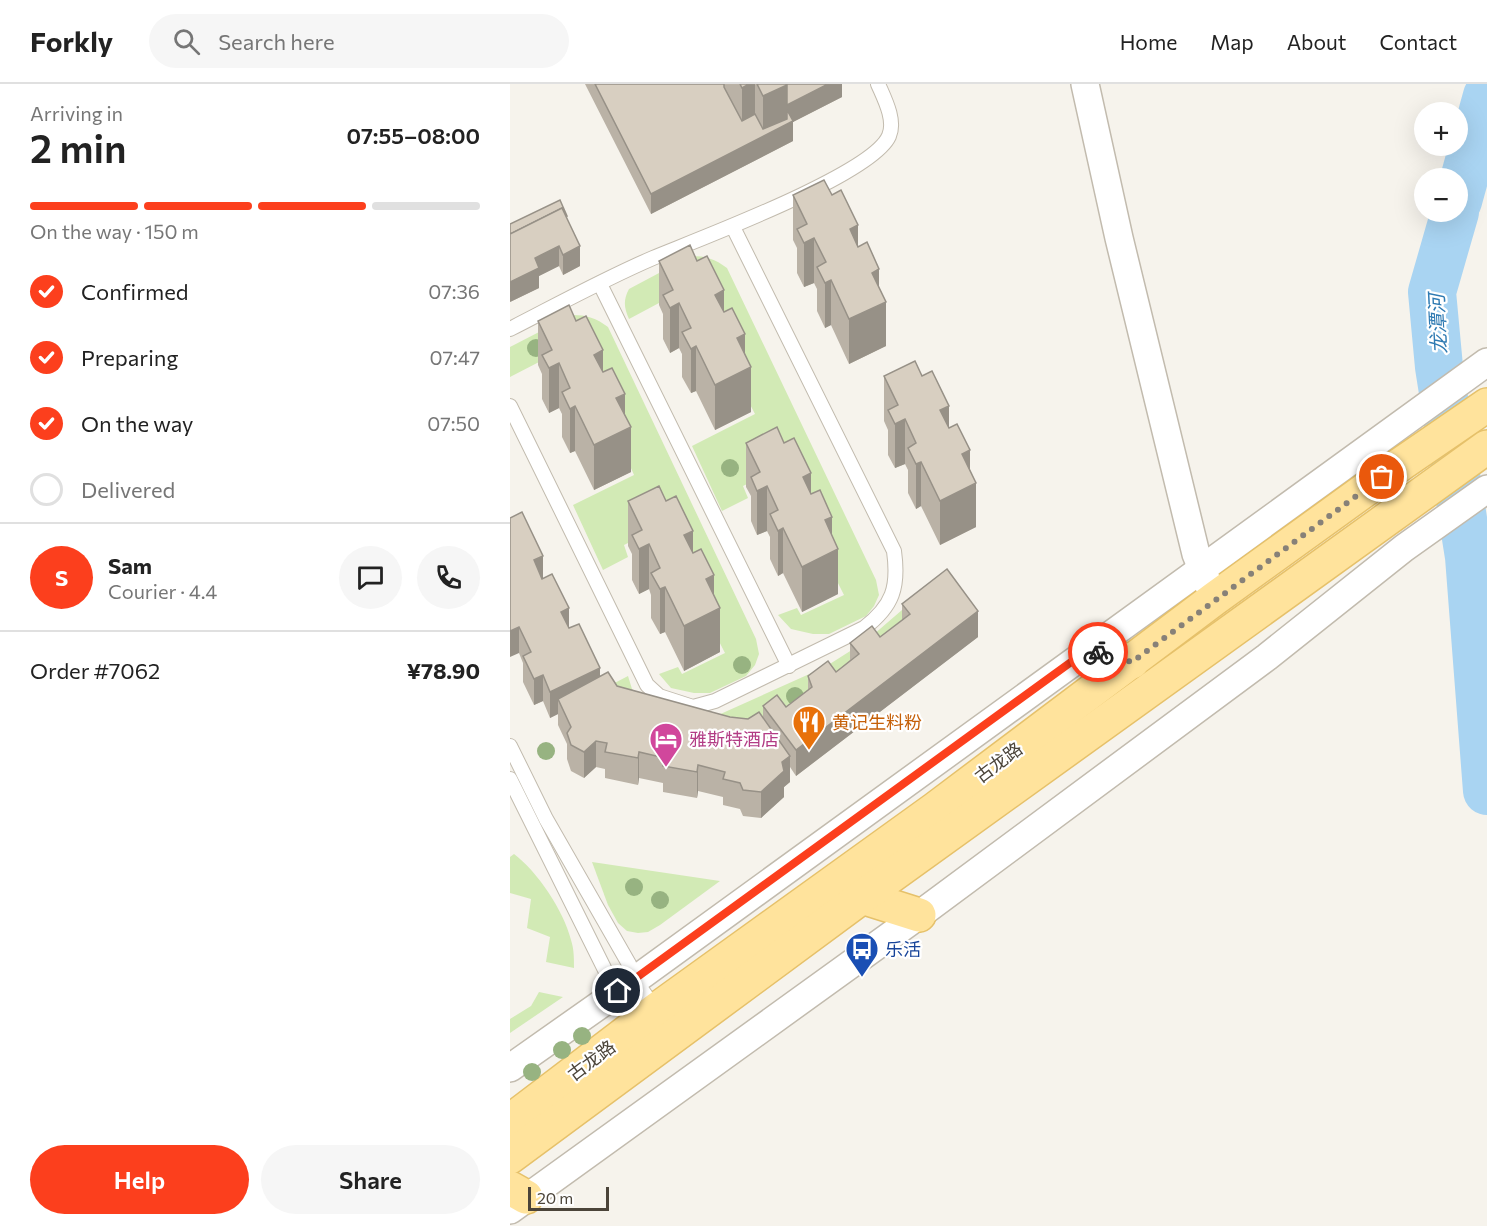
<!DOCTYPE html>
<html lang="en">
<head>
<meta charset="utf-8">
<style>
	:root { --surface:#fff; --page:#f6f6f6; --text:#222; --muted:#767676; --line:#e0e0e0; --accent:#fc3f1d }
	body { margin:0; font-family:Commissioner,"Noto Sans SC",sans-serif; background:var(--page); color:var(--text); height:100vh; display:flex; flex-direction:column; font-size:22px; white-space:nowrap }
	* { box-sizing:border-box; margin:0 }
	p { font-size:20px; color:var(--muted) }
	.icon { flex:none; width:33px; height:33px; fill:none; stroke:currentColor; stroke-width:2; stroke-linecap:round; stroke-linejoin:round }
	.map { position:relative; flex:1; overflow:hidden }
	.panel { display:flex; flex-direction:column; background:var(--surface); width:510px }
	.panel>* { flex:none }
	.buttons { position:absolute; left:904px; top:18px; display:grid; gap:12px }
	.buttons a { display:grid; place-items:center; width:54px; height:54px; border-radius:50%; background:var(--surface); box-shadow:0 6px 24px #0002; font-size:30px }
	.scale { position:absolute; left:18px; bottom:15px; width:81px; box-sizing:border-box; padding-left:6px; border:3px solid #4b4439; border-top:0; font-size:16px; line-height:21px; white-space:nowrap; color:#4b4439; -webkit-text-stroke:4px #fff; paint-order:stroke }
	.pin { position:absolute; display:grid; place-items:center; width:51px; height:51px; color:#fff; margin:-26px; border:3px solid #fff; border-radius:50%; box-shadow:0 2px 6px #0007 }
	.courier { position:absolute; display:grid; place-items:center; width:60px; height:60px; margin:-30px; border:4px solid #fc3f1d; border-radius:50%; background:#fff; color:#222; box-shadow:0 2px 8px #0007 }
	.head em { font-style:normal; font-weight:600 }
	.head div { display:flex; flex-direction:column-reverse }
	.head { display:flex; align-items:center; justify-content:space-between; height:102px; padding:0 30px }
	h1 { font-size:39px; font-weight:600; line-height:45px }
	.bar { display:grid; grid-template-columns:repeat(4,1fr); gap:9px 6px; align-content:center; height:72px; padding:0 30px }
	.bar i { height:8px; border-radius:4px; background:var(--line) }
	.bar .on { background:var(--accent) }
	.bar p { grid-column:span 4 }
	.line { display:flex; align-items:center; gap:15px; padding:0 30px; border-top:2px solid var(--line) }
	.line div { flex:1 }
	.round { display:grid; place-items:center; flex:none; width:63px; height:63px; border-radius:32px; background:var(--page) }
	ol { padding:0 30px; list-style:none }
	li { display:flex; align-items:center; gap:18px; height:66px }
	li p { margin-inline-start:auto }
	li .icon { padding:6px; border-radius:50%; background:var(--accent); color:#fff; stroke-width:4 }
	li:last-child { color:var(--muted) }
	li i { width:33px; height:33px; border:3px solid var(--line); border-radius:50% }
	.primary-button { display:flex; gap:12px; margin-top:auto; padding:12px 30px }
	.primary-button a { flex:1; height:69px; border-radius:36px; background:var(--accent); color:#fff; font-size:24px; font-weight:600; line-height:69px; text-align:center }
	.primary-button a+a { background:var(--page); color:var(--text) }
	header { display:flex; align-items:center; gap:36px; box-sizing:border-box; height:84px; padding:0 30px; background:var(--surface); border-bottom:2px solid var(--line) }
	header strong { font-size:28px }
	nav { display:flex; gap:33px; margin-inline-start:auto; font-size:21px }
	.search { width:420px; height:54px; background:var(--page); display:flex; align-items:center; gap:15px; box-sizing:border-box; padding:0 21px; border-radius:33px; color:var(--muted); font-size:22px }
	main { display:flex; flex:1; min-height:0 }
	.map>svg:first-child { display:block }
	.grass { fill:#d2eab5 }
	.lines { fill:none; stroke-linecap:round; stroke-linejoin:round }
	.river { stroke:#a9d4f2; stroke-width:48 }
	.service-casing { stroke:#c2bbae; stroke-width:16 }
	.minor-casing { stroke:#c2bbae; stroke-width:30 }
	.primary-casing { stroke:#e6c16a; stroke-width:36 }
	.service { stroke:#fff; stroke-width:14 }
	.minor { stroke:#fff; stroke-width:27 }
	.primary { stroke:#ffe39c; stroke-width:33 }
	.tree { fill:#97b381 }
	.wall { fill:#bab2a6 }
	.shaded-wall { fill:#979187 }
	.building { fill:#d8cfc1; stroke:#979187; stroke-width:1.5 }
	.done { stroke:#878178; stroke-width:6; stroke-dasharray:0 10.8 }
	.route { stroke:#fc3f1d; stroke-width:8 }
	.labels { text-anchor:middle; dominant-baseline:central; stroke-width:4.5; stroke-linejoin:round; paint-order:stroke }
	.food-label { font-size:18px; fill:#c56008; stroke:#fff; text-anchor:start }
	.hotel-label { font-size:18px; fill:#b23c85; stroke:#fff; text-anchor:start }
	.street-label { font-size:18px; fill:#4b4439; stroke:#fff }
	.transit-label { font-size:18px; fill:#164399; stroke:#fff; text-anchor:start }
	.water-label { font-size:20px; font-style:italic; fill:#2e7ab2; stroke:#fff }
</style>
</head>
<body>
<header>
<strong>Forkly</strong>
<div class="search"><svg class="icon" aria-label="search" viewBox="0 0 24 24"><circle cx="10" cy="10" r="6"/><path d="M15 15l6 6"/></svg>Search here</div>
<nav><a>Home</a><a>Map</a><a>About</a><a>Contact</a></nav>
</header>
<main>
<section class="panel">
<div class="head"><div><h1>2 min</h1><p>Arriving in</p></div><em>07:55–08:00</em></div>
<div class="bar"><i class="on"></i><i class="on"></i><i class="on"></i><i></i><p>On the way · 150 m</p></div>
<ol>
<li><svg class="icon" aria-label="check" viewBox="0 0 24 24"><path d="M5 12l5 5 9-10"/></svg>Confirmed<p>07:36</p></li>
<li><svg class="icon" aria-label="check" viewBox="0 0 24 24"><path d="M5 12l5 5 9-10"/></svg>Preparing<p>07:47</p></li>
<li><svg class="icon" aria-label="check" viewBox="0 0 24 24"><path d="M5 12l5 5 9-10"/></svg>On the way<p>07:50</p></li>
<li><i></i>Delivered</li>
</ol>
<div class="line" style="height:108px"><b class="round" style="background:var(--accent);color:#fff">S</b><div><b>Sam</b><p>Courier · 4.4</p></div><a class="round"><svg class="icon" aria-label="chat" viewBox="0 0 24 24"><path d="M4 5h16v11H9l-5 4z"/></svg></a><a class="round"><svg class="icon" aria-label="phone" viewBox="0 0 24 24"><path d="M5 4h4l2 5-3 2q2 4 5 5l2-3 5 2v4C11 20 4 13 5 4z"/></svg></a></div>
<div class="line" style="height:78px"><div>Order #7062</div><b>¥78.90</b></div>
<div class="primary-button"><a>Help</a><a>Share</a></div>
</section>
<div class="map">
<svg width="977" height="1142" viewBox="0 0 977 1142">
	<rect width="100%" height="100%" fill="#f6f3ec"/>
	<g class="grass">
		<path d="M181,172c15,0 24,3 36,12l149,312 3,15 -5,11 -8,10 -37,18h-16l-22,-5 -13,-14 19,-7 4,7 43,-20 -64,-127 -37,18 5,12 -26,13 -30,-65 63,-32 -66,-127 -60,32c-5,-11 -6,-19 0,-30z"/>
		<path d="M62,231c15,0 24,3 36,12l148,312 3,15 -4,11 -9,11 -36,17h-16l-23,-5 -12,-14 19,-7 4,7 43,-21 -65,-126 -36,18 4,12 -25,13 -30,-65 61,-30 -13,-30 -51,-99 -60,31v-30z"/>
		<polygon points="392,526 398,533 384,549 240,650 95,604 118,592 122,605 134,616 206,632 315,583 356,557"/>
		<path d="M4,770c23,17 50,57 57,86 3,9 3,18 3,28l-28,-6 4,-25 -23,-9 4,-29 -21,-6v-36z"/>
		<polygon points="82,778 210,797 150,841 138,848 128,849 117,847 108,839 98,821"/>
		<polygon points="29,908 53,913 0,949 0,935 21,922"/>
	</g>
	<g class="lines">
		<g class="river">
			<polyline points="948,117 977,12"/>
			<polyline points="945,128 922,208 929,283 959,473 977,707"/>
		</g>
		<g class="service-casing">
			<g id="service">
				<polyline points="90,200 279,582"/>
				<path d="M0,245c47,-24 94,-50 143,-71 43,-18 219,-83 236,-122 7,-16 -5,-38 -11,-52"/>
				<path d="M0,322l137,279 12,11 34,11 22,-6 149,-73c29,-22 35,-41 30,-77l-161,-324"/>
				<polyline points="0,662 36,735 119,880 125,896 146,926"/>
				<polyline points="0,695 99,894 130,939"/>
			</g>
		</g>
		<g class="minor-casing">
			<g id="minor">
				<polyline points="575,0 609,154 686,470 698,500"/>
				<polyline points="0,984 125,896 977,278"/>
				<polyline points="0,1126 409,831 757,573 894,464 977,405"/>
			</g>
		</g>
		<g class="primary-casing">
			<g id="primary">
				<polyline points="579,565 622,578"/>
				<polyline points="352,813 409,831"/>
				<polyline points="0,1037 146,926 425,725 704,515 891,380 977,321"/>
				<polyline points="0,1073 352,813 977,363"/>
				<polyline points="0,1104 16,1113"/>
			</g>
		</g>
		<use href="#service" class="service"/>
		<use href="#minor" class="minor"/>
		<use href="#primary" class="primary"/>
	</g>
	<g class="tree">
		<circle cx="26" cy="264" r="9"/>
		<circle cx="220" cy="384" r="9"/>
		<circle cx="232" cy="581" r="9"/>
		<circle cx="285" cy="612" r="9"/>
		<circle cx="36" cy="667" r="9"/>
		<circle cx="124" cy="803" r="9"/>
		<circle cx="150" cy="816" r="9"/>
		<circle cx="72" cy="952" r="9"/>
		<circle cx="52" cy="966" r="9"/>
		<circle cx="22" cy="988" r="9"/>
	</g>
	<g class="wall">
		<polygon points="75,0 332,0 332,13 283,38 283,57 141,130"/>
		<polygon points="283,111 348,163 369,205 376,262 339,280 321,241 315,244 307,227 307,205 304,199 294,203 287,189 287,164 283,156"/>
		<polygon points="57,135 70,182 53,191 49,182 29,192 29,204 0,218"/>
		<polygon points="149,177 187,177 235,270 241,328 205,346 186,307 181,309 172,293 172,270 169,264 160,269 153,255 153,230 149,221"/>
		<polygon points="28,237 66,237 115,331 121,388 84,406 65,367 60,369 52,353 52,330 49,324 39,329 32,315 32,290 28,281"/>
		<polygon points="374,292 439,344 460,386 466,443 430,461 411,422 406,425 398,409 398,386 395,380 385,384 378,371 378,346 374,337"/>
		<polygon points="236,359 301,410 322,453 328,510 292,528 273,489 268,492 260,475 260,453 257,447 247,451 241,437 241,412 236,403"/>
		<polygon points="118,417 156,417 204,511 210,568 174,587 155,548 150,550 141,534 141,511 139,505 129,510 122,496 122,470 118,462"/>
		<polygon points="0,434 59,543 90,592 107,602 220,633 238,635 253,633 253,622 276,623 298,606 298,592 326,588 340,576 340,559 370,553 392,536 392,520 468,553 286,692 280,683 280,698 274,703 274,713 251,734 233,732 230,725 213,721 213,713 188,707 187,714 153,708 153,699 129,694 128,701 95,694 95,685 86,683 74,694 61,687 57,675 57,660 48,641 48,630 40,634 33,617 24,621 13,598 13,579 9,569"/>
	</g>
	<g class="shaded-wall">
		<polygon points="239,0 245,0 245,51 232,58 232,4"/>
		<polygon points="267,0 332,0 332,13 283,38 283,57 141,130 141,110 253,52 253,12"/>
		<polygon points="348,141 348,186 340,145"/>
		<polygon points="304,154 304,199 294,203 294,159"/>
		<polygon points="49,162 49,182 29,192 29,204 0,218 0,198 25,174"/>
		<polygon points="70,162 70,182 53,191 53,171"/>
		<polygon points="369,185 369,221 376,218 376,262 339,280 339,235 362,189"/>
		<polygon points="321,196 321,241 315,244 315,199"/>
		<polygon points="214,206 214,251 205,211"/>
		<polygon points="169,219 169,264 160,269 160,224"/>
		<polygon points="235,250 235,286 241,283 241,328 205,346 205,301 227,254"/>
		<polygon points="186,262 186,307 181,309 181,265"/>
		<polygon points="93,266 93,311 84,271"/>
		<polygon points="49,279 49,324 39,329 39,284"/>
		<polygon points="115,310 115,346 121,343 121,388 84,406 84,361 106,314"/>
		<polygon points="65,322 65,367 60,369 60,325"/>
		<polygon points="439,322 439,367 430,326"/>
		<polygon points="395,335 395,380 385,384 385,340"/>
		<polygon points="460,366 460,402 466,399 466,443 430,461 430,417 452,370"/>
		<polygon points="411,378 411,422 406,425 406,380"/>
		<polygon points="301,389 301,434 293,393"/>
		<polygon points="257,402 257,447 247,451 247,407"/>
		<polygon points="322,433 322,468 328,465 328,510 292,528 292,483 315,436"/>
		<polygon points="273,444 273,489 268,492 268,447"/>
		<polygon points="183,447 183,492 174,451"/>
		<polygon points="139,460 139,505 129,510 129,465"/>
		<polygon points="33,472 33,498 24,476"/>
		<polygon points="204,491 204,527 210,524 210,568 174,587 174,542 196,495"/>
		<polygon points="155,503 155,548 150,550 150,505"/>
		<polygon points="59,524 59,550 51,528"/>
		<polygon points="468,527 468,553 286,692 286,666"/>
		<polygon points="9,543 9,569 0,573 0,547"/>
		<polygon points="90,584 90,610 48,615 48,630 40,634 40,608"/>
		<polygon points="33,591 33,617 24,621 24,595"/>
		<polygon points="86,657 86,683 74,694 74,668"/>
		<polygon points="129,668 129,694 128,701 128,674"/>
		<polygon points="280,672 280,698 274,703 274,713 251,734 251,708 272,678"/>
		<polygon points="188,681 188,707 187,714 187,688"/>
	</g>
	<g class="building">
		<polygon points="85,0 214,0 214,3 232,37 245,30 253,45 277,35 277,26 283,37 141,110"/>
		<polygon points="230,0 239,0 232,4"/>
		<polygon points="247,0 277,0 277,1 253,12"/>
		<polygon points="277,0 318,0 277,21"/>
		<polygon points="314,96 322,111 331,106 348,141 340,145 348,163 357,158 369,185 362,189 376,218 339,235 321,196 315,199 307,183 316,178 304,154 294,159 287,145 297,140 283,111"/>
		<polygon points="50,116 57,132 56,132 52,124 0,150 0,140"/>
		<polygon points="52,124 70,162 53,171 49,162 25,174 29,184 0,198 0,150"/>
		<polygon points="180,161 187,177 197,172 214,206 205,211 214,228 222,224 235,250 227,254 241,283 205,301 186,262 181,265 172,248 181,244 169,219 160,224 153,211 163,206 149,177"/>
		<polygon points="59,221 66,237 76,232 93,266 84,271 93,288 102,284 115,310 106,314 121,343 84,361 65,322 60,325 52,308 60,304 49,279 39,284 32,271 42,266 28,237"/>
		<polygon points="405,277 412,292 422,287 439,322 430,326 439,344 447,340 460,366 452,370 466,399 430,417 411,378 406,380 398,364 406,359 395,335 385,340 378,326 388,321 374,292"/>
		<polygon points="267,343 274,359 284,354 301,389 293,393 301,410 310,406 322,433 315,436 328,465 292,483 273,444 268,447 260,430 268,426 257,402 247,407 241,393 250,388 236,359"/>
		<polygon points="149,402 156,417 166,412 183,447 174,451 183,469 191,465 204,491 196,495 210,524 174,542 155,503 150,505 141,489 150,484 139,460 129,465 122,451 132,446 118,417"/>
		<polygon points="12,428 33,472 24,476 32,495 42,490 59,524 51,528 59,544 69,540 90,584 40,608 33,591 24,595 13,572 21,568 9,543 0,547 0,434"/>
		<polygon points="437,485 468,527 286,666 253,622 267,611 276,623 302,603 298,592 318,577 326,588 349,570 340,559 362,542 370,553 400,530 392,520"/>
		<polygon points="98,588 107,602 220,633 238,635 249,628 280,672 272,678 274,687 251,708 233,706 230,699 213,695 215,688 188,681 187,688 153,682 155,674 129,668 128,674 95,668 97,659 86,657 74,668 61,661 57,649 61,643 48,615"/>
	</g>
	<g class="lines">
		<polyline class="done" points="588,568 622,578 872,393"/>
		<polyline class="route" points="108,907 579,565 588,568"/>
	</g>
	<defs>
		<g id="restaurant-pin" transform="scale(1.725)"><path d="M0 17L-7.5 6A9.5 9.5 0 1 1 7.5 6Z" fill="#e8710a" stroke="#fff"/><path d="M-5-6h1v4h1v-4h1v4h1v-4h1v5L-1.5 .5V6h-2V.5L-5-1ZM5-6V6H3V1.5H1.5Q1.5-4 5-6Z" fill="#fff"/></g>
		<g id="hotel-pin" transform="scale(1.725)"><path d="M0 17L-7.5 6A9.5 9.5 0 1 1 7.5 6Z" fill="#d1479c" stroke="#fff"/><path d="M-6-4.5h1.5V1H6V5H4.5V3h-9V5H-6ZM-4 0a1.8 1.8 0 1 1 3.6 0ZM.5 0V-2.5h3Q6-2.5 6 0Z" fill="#fff"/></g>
		<g id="bus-pin" transform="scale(1.725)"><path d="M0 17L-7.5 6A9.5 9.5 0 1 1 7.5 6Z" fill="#1a4fb4" stroke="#fff"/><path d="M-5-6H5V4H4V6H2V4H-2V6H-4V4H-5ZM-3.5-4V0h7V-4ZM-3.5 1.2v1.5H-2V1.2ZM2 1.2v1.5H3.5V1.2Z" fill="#fff"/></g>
	</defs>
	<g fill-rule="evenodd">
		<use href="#restaurant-pin" x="299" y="638"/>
		<use href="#hotel-pin" x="156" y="655"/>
		<use href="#bus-pin" x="352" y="865"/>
	</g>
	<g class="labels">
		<g class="food-label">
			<text x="322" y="638">黄记生料粉</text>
		</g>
		<g class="hotel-label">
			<text x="179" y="655">雅斯特酒店</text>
		</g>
		<g class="street-label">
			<text transform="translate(488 678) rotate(-37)">古龙路</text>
			<text transform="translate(81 976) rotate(-37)">古龙路</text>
		</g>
		<g class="transit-label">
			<text x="375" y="865">乐活</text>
		</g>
		<g class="water-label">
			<text transform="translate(927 240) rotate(-93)">龙潭河</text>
		</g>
	</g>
</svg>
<div class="buttons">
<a>+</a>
<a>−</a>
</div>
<div class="scale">20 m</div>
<div class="pin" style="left:872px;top:393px;background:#ea580c"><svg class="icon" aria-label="bag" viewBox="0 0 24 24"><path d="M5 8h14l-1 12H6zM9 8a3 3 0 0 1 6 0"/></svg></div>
<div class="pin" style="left:108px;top:907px;background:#1f2937"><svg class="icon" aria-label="home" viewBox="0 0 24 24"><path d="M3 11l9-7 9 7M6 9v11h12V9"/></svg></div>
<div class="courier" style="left:588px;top:568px"><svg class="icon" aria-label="bike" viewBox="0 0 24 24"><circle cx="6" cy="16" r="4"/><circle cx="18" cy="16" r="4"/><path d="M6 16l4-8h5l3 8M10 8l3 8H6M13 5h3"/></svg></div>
</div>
</main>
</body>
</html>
